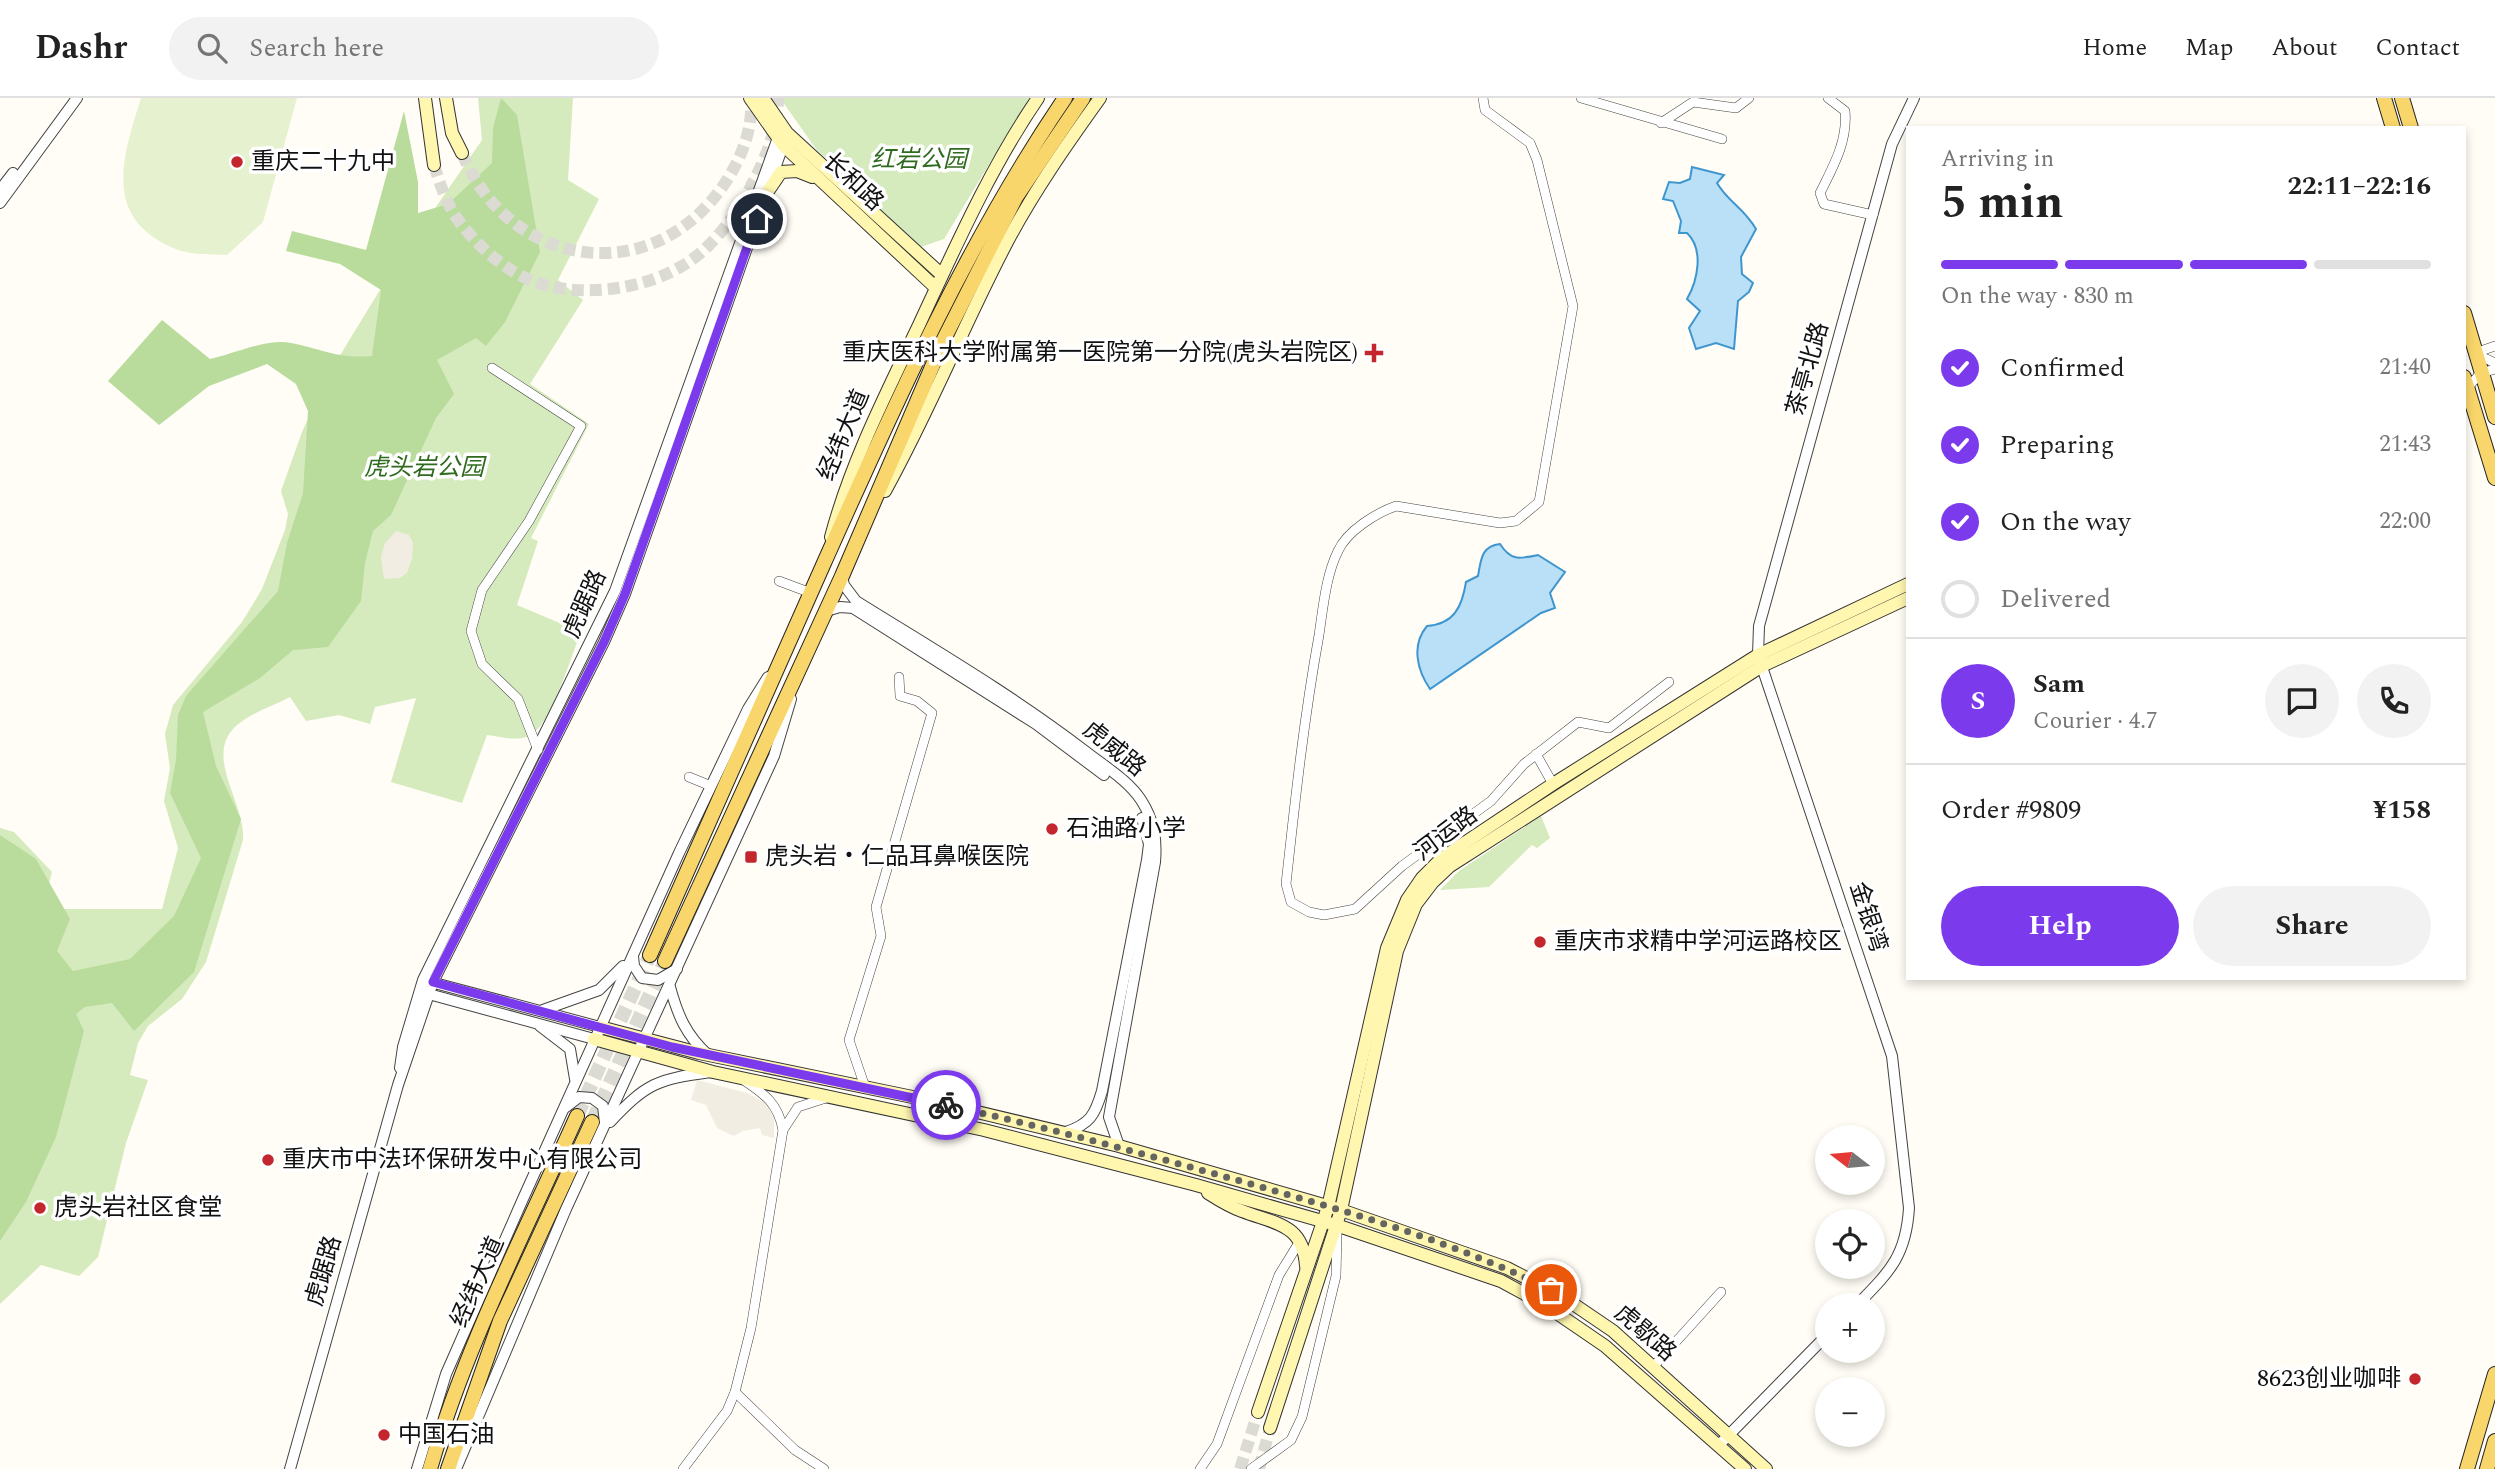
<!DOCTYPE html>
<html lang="en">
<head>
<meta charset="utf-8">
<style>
	:root { --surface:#fff; --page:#f2f2f2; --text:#222; --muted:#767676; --line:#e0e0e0; --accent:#7c3aed }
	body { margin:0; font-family:Spectral,"Noto Sans SC",serif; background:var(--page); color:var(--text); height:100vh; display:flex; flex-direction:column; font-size:26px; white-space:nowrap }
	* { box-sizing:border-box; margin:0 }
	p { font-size:23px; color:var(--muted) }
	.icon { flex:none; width:38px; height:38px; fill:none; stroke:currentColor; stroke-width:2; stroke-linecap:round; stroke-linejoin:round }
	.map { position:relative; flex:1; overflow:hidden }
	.sheet { position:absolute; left:1906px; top:28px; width:560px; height:854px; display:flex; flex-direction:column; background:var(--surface); border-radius:0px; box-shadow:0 4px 10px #0003 }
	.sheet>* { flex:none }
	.needle { width:46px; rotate:286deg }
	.buttons { position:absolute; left:1815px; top:1027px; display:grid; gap:14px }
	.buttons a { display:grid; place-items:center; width:70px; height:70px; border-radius:50%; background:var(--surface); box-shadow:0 4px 10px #0003; font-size:35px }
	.pin { position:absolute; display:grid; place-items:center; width:60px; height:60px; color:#fff; margin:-30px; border:4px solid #fff; border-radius:50%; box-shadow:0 2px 7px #0007 }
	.courier { position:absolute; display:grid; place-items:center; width:70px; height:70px; margin:-35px; border:5px solid #7c3aed; border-radius:50%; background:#fff; color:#222; box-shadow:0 2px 9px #0007 }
	.summary em { font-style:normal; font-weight:700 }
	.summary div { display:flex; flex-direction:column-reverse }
	.summary { display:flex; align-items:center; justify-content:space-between; height:119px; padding:0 35px }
	h1 { font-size:46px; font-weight:700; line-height:52px }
	.bar { display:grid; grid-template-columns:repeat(4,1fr); gap:10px 7px; align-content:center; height:84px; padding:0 35px }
	.bar i { height:9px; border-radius:5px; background:var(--line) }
	.bar .active { background:var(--accent) }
	.bar p { grid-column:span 4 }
	.line { display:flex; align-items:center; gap:18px; padding:0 35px; border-top:2px solid var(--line) }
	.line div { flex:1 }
	.round { display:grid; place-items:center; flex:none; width:74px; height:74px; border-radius:37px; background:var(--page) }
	ol { padding:0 35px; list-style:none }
	li { display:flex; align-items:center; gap:21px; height:77px }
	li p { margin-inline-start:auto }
	li .icon { padding:7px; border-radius:50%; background:var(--accent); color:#fff; stroke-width:4 }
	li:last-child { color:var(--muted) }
	li i { width:38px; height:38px; border:4px solid var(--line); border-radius:50% }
	.button { display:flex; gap:14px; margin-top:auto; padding:14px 35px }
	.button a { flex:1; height:80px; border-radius:42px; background:var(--accent); color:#fff; font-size:28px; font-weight:700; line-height:80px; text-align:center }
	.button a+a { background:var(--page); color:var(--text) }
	header { display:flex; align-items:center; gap:42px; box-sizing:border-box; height:98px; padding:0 35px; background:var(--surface); border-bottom:2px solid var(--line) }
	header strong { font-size:33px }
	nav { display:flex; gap:38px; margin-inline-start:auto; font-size:24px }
	.search { width:490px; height:63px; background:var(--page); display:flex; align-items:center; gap:18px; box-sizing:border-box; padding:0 24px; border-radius:38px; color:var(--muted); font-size:26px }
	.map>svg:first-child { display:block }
	.green { fill:#d5ebbd }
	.forest { fill:#b9dc9c }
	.pitch { fill:#e6f2cf }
	.plaza { fill:#f1ede2 }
	.water { fill:#b9e0f7; stroke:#3f96cf; stroke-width:2 }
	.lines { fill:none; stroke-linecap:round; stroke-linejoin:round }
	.secondary-tunnel { stroke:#dbdad3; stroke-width:12; stroke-dasharray:12 6; stroke-linecap:butt }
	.primary-tunnel { stroke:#dbdad3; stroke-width:14; stroke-dasharray:14 7; stroke-linecap:butt }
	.minor-casing { stroke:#444; stroke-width:10 }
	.tertiary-casing { stroke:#444; stroke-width:12 }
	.secondary-casing { stroke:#333; stroke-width:14 }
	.primary-casing { stroke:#222; stroke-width:16 }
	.minor { stroke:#fff; stroke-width:9 }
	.tertiary { stroke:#fff; stroke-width:10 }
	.secondary { stroke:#fff6b0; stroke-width:12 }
	.primary { stroke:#f9d66b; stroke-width:14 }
	.done { stroke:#646461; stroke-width:7; stroke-dasharray:0 12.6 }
	.route { stroke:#7c3aed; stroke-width:9 }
	.poi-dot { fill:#c4262e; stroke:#fff; stroke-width:2.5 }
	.labels { text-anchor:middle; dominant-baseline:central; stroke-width:7; stroke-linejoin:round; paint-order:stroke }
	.park-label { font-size:24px; font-style:italic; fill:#2f6b1f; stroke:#fff }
	.poi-label { font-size:24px; fill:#111; stroke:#fff; text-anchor:start }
	.street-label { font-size:24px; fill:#111; stroke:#fff }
</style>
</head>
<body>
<header>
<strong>Dashr</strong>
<div class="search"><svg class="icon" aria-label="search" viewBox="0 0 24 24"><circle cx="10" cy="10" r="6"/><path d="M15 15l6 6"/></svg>Search here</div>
<nav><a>Home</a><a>Map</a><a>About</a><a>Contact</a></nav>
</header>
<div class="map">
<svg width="2495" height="1371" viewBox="0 0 2495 1371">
	<rect width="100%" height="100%" fill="#fffdf5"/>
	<g class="green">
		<path d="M478,0h95l-5,82 31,19 -41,81 25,20 -53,84 59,40 -58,114 7,3 -21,64 64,27c-10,24 -29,91 -50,103 -12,7 -30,2 -44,0l-25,68 -71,-21 25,-84 -41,9 -5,17 -31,-9 -33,6 -16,-24c-16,8 -35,15 -49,25 -42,30 5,79 2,118l-37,122 -24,37 -34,27 -10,17 -8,32 18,5 -22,63 -28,114 -19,19 -38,-11 -41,39v-476l14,4 38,40 -9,37h119l16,-61 -14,-47 6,-33 -5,-34 8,-29 69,-83 20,-33 23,-59 3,-16 -7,-23 21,-59 26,-57 61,-100 93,-135z"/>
		<polygon points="780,0 1029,0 944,141 921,149 816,51"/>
		<polygon points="1541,718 1550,740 1537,750 1532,747 1489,789 1440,792 1459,773"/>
	</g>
	<path class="forest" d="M501,0l16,17 23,137 -35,70 -19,24 -10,-8 -39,22 17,34 -18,24 -45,97 -18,16 -8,32 -4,38 -33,46 -35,3 -33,28 -57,34 13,54 25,53 -47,153 -60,59 -22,-28 -27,4 -9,7 8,17 -28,106 -30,65 -26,39v-406l36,24 34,60 -13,32 16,20 57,-12 44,-43 27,-58 -31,-65 6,-33 2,-45 8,-19 92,-105 9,-48 16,-50 5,-82 -12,-27 -29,-20 -58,22 -50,39 -51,-44 54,-61 48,39c23,-5 57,-21 81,-16 31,6 47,16 81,13l9,-66 -41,-26 -54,-13 6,-20 74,19 38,-139 14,71v31l30,-9 44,-41 1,-35z"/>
	<path class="pitch" d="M141,0h156l-34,124 -36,33c-15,-1 -35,0 -49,-5 -77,-30 -56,-91 -37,-152z"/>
	<g class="plaza">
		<polygon points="396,433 409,437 413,444 412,461 407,475 400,480 384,481 381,459 385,445"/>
		<polygon points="697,982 747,995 768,1006 774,1016 774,1040 762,1037 760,1030 743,1033 734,1038 717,1030 706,1007 691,1002"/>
	</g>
	<g class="water">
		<path d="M1692,69l32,8 -7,8c11,19 26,24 39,46l-15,28 1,17 11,9 -4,9 -11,9 -4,48 -18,-6 -20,6 -7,-21 11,-17 -13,-12c11,-19 17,-50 0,-66h-8l2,-12 -8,-20 -10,-2 6,-17 11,1 10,-4z"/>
		<path d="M1500,446c11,17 19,15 38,11l27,17 -15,21 5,15 -14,5 -111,76c-13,-19 -19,-44 -3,-63 27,-2 35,-19 39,-44l12,-6c3,-16 3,-30 22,-32z"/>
	</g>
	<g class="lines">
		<g class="secondary-tunnel">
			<path d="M462,55c47,116 191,138 263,30 17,-26 28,-54 26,-85"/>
			<path d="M434,67c5,16 11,34 20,49 20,30 55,62 91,71 52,14 126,0 164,-40 17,-17 33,-39 43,-61 14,-26 26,-56 26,-86"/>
			<polyline points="1240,1371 1258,1314"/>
			<polyline points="1259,1371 1270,1330"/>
		</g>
		<g class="primary-tunnel">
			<polyline points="577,1018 650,857"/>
			<polyline points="592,1024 665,863"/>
		</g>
		<g class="minor-casing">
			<g id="minor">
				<path d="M1483,0l2,12 45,33 7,17 36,146 -34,196 -23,19 -16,2 -104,-17c-20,7 -49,25 -58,45 -12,24 -15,57 -19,84 -15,83 -24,166 -33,249l5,18 18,10 15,3 31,-6 47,-43 89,-65 33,-37 54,-42 31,6 60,-46"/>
				<polyline points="1581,0 1722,41"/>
				<path d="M1828,0l17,13c3,30 -12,56 -25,82l4,11 49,11"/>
				<polyline points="1661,25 1693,4 1736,10 1749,0"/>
				<polyline points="2475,255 2495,248"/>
				<polyline points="2476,256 2495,265"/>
				<polyline points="492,270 581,328 529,423 482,492 471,533 482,566 518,601 538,652"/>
				<polyline points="2467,290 2481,275 2495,271"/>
				<polyline points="779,483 811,495"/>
				<polyline points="1536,656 1553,686"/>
				<polyline points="689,679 711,688"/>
				<path d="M745,983c21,14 33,23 38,49l15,-23 28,-9"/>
				<polyline points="865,989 849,942 881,838 876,809 932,615 917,603 900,598 899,579"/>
				<polyline points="1653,1269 1721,1194"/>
				<polyline points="735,1294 795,1352 824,1371"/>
				<polyline points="683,1371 727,1313 735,1294 751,1230 783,1032"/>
				<polyline points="1200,1371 1217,1346 1279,1177 1300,1143"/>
				<polyline points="1251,1371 1291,1342 1302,1319 1336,1178 1337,1134"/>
			</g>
		</g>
		<g class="tertiary-casing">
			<g id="tertiary">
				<polyline points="0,92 13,75"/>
				<polyline points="0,105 77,0"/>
				<path d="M842,478l2,9 12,16c77,48 156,94 229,150 19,15 43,29 56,49 13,20 16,39 14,62l-46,255 10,29"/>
				<polyline points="826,513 840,509 853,510 1036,626 1104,677"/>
				<polyline points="633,858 634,868 642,880 658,882 677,871"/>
				<polyline points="427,883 600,929"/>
				<path d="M670,889c8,29 16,48 38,68"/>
				<polyline points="425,895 594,941"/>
				<polyline points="543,912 599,892 623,868"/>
				<polyline points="540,928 570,951 575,981"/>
				<polyline points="400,970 403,949 423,882 615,493 780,34"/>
				<polyline points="566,1009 579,999 592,1000 603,1008 605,1025"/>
				<path d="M610,1024c37,-39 47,-43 101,-50"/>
				<path d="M1066,1034c24,-8 29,-17 36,-41l45,-231 2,-16 -7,-26"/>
				<path d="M1856,1208c33,-34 50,-49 53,-98l-17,-152 -134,-401 1,-29 133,-482 22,-46"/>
				<polyline points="1719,1347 1827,1237"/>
				<polyline points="290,1371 398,987 433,884 604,544 625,496 785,42"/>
				<polyline points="417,1371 446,1276 522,1103 679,755 748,611 768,579"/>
				<polyline points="456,1371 566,1111 774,658 791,601"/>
			</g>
		</g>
		<g class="secondary-casing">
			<g id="secondary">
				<polyline points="425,0 434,67"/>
				<polyline points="446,0 452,35 462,55"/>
				<polyline points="750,0 783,47 936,190"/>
				<polyline points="763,0 787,35 942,177"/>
				<polyline points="766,96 781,74 797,73 812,79"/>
				<path d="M885,393c45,-81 79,-167 122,-249 27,-51 60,-98 93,-144"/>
				<path d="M831,439c20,-75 55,-143 88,-212 36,-77 71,-157 119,-227"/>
				<polyline points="600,929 699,955 927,1002 1119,1048 1341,1112 1507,1170 1563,1199 1613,1233 1766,1371"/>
				<polyline points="594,941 713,974 984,1032 1196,1087 1336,1127 1501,1183 1545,1207 1605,1248 1745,1371"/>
				<path d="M1208,1095c11,7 22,14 34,18 33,13 61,12 64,55"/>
				<polyline points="1258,1314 1328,1109 1387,850 1407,802 1422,780 1442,760 1553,686 1758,557 1908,486"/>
				<polyline points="1270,1330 1341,1112 1397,853 1416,806 1432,785 1450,768 1762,568 1908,500"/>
			</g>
		</g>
		<g class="primary-casing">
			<g id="primary">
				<polyline points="2384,0 2393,30"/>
				<polyline points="2402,0 2411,30"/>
				<polyline points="2464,215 2495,319"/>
				<polyline points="2464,279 2495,380"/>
				<path d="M650,857c59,-131 117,-262 174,-392 71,-159 143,-321 241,-465"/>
				<polyline points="665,863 842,478 944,241 1016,99 1083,0"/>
				<path d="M430,1371c35,-122 95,-237 147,-353"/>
				<polyline points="448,1371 500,1223 592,1024"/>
				<polyline points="2467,1371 2495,1276"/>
				<polyline points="2487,1371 2495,1343"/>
			</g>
		</g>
		<use href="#minor" class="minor"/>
		<use href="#tertiary" class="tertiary"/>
		<use href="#secondary" class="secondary"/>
		<use href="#primary" class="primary"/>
	</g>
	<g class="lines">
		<path class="done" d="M946,1007c108,24 213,53 319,83 97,28 196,57 286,102"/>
		<polyline class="route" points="757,121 625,496 604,544 433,884 672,949 946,1007"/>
	</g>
	<g class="poi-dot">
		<circle cx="237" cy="64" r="7"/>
		<path d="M1370.5 244.5h7v7h7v7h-7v7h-7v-7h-7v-7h7z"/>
		<circle cx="1052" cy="731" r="7"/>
		<rect x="744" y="752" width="14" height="14" rx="3.5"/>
		<circle cx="1540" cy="844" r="7"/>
		<circle cx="268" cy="1062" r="7"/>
		<circle cx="40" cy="1110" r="7"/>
		<circle cx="2415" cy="1281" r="7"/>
		<circle cx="384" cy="1337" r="7"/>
	</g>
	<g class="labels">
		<g class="park-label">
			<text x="919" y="62">红岩公园</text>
			<text x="424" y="370">虎头岩公园</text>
		</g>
		<g class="poi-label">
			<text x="251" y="64">重庆二十九中</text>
			<text x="1358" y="255" text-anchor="end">重庆医科大学附属第一医院第一分院(虎头岩院区)</text>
			<text x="1066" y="731">石油路小学</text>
			<text x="765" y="759">虎头岩‧仁品耳鼻喉医院</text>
			<text x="1554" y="844">重庆市求精中学河运路校区</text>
			<text x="282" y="1062">重庆市中法环保研发中心有限公司</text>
			<text x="54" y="1110">虎头岩社区食堂</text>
			<text x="2401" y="1281" text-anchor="end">8623创业咖啡</text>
			<text x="398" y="1337">中国石油</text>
		</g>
		<g class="street-label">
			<text transform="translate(853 84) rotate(43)">长和路</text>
			<text transform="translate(1808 271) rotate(-74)">茶亭北路</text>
			<text transform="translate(844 337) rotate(-67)">经纬大道</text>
			<text transform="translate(585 506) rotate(-66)">虎踞路</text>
			<text transform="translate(1114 651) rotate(39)">虎威路</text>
			<text transform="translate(1446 736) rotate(-37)">河运路</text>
			<text transform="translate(1868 819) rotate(72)">金银湾</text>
			<text transform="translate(324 1173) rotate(-74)">虎踞路</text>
			<text transform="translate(478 1184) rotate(-66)">经纬大道</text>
			<text transform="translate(1645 1235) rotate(41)">虎歇路</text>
		</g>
	</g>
</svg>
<div class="buttons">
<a><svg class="needle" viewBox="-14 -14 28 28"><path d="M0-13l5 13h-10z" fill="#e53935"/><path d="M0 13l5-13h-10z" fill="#767676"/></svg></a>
<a><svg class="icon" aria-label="locate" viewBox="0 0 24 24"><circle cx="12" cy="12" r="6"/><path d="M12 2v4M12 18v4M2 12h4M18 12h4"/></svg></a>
<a>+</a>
<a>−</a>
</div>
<div class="pin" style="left:1551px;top:1192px;background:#ea580c"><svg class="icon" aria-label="bag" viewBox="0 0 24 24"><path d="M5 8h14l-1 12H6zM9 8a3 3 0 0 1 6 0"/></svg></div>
<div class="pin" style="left:757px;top:121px;background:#1f2937"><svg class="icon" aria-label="home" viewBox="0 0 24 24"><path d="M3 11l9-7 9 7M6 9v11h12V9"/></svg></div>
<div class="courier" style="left:946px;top:1007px"><svg class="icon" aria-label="bike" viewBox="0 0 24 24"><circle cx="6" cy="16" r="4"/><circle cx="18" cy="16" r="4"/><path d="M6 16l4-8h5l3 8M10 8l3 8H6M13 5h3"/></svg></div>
<section class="sheet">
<div class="summary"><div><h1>5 min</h1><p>Arriving in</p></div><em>22:11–22:16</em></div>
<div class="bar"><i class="active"></i><i class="active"></i><i class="active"></i><i></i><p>On the way · 830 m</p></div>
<ol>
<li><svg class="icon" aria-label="check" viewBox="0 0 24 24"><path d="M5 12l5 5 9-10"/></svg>Confirmed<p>21:40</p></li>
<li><svg class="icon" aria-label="check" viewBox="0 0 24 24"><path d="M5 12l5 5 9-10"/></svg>Preparing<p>21:43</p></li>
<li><svg class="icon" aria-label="check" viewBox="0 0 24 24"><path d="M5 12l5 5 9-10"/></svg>On the way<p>22:00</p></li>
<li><i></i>Delivered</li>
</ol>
<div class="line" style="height:126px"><b class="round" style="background:var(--accent);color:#fff">S</b><div><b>Sam</b><p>Courier · 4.7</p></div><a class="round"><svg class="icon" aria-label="chat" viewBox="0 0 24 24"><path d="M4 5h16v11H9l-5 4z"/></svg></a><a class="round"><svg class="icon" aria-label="phone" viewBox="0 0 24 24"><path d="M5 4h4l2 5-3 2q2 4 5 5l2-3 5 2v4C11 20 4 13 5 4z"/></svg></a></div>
<div class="line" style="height:91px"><div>Order #9809</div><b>¥158</b></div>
<div class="button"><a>Help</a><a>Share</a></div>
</section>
</div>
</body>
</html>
